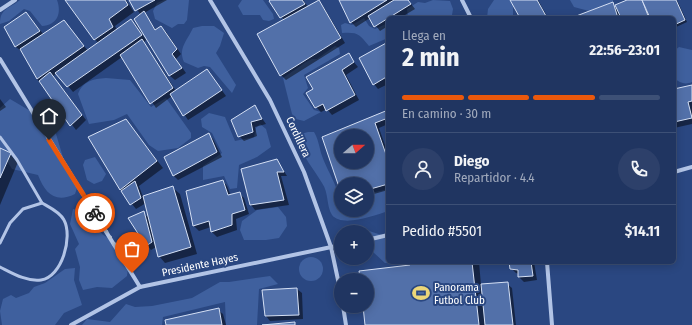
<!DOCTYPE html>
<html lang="es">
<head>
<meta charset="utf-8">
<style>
	:root { --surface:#203561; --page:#2d406a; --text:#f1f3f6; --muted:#a2abbd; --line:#3d5076; --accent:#ea580c }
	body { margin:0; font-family:"Fira Sans Condensed",sans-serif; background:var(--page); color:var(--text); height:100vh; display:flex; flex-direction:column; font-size:15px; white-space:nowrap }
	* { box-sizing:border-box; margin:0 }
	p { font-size:13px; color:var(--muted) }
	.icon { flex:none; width:22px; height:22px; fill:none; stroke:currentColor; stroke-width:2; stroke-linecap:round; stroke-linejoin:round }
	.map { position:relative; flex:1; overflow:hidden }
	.side { position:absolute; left:386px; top:16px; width:290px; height:248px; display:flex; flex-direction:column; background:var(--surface); border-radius:6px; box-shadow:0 2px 10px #0003,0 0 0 1px var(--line) }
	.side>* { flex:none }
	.needle { width:26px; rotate:70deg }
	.tools { position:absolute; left:334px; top:129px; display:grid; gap:8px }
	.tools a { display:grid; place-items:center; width:40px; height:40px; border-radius:50%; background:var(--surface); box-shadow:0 2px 10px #0003,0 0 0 1px var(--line); font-size:20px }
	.pin { position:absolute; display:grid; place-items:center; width:34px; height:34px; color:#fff; margin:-41px -17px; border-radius:50% 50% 50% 0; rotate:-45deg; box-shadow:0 0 4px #0007 }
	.pin .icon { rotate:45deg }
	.courier { position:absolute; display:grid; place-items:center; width:40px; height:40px; margin:-20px; border:3px solid #ea580c; border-radius:50%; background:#fff; color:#222; box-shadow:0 1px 5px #0007 }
	.overview em { font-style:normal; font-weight:700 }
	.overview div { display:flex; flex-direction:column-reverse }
	.overview { display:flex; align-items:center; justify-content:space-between; height:68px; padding:0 16px }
	h1 { font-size:26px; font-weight:700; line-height:30px }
	.bar { display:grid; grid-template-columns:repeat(4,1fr); gap:6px 4px; align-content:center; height:48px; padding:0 16px }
	.bar i { height:5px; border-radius:3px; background:var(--line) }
	.bar .on { background:var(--accent) }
	.bar p { grid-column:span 4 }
	.line { display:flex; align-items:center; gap:10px; padding:0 16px; border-top:1px solid var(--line) }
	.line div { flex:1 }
	.round { display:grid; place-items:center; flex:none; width:42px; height:42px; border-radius:21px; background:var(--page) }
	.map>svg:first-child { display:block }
	.green { fill:#3f609e }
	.shadow { fill:#0007; fill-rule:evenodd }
	.building { fill:#5270a9; stroke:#d5e0f5; fill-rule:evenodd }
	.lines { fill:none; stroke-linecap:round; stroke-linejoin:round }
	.lane { stroke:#b2c4e6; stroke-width:3 }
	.street { stroke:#b2c4e6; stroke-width:4 }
	.done { stroke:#b4bfd3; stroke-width:4; stroke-dasharray:0 7.2 }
	.route { stroke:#ea580c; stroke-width:5 }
	.labels { text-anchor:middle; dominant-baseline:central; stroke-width:4; stroke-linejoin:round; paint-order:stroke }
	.street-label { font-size:11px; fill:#fff; stroke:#2a4781 }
	.poi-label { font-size:11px; fill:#fff; stroke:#2a4781; text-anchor:start }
</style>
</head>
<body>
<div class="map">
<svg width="692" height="325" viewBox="0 0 692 325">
	<rect width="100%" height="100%" fill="#2a4781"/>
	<g class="green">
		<path d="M20,0h37c5,14 0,25 -15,26l-12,-15 -6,-2 -15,12 -9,3c0,-16 9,-15 20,-24z"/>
		<polygon points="164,0 189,0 187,20 184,24 178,24 172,28 155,19 153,11 157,3"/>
		<polygon points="242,0 263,0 273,14 274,19 269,21 263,20 260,15 243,15 238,6"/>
		<polygon points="433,0 450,1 453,9 452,15 443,18 408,18 407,9 418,2 425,3"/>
		<polygon points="494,0 510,0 513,5 513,18 487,18 488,9"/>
		<polygon points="570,0 613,0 613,2 589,11 574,7"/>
		<path d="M364,18l5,8 6,3 13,-6v15l-19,8c-10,-12 -11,-14 -27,-13l-1,-8 4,-2 7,2z"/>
		<path d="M202,26h12l10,7 -4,13 -4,7 20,32 -4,8 -22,-26 -6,-1 -6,2 -14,-6c-6,-14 3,-21 9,-34z"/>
		<polygon points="335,46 339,48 340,54 304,75 308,88 303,94 314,110 321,112 304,121 296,119 292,114 283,78 306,62 312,59 317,59"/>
		<path d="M679,47l13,3v32c-7,3 -12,1 -18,-4v-27z"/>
		<path d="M106,78l24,2 21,27 15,-9 25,35v5l-13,10 -20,3 -9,-6 -22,-31 -13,6 -25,4 -11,-30c5,-13 15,-15 28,-16z"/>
		<path d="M10,99l39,23 7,12 9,30 13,21 -3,9c-20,10 -30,-1 -37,-19l-26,-6 -12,-19v-42z"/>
		<polygon points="209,113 225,117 235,141 254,137 256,128 260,124 266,129 271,147 257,157 239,165 237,188 230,189 224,176 203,180 203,166 222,153 212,133 202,127 201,119"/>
		<path d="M308,132h6c4,7 5,13 7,21 6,19 20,36 20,57h26v-16l21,-5v22c-12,4 -46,17 -56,4 -6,-10 -3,-22 -10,-32 -9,-15 -19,-26 -24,-42l3,-7z"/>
		<polygon points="95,157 106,174 102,181 94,184 87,180 83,165 85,160"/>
		<polygon points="278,207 286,217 287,226 279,238 266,240 244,240 240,230 242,221 257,210"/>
		<polygon points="73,209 83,211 95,221 102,234 122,248 129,261 127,276 112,288 97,287 83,290 79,280 80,267 75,249 79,244 70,224"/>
		<polygon points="369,231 388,237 388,262 404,262 385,263 373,252 367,255 367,234"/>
		<circle cx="311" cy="269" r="12"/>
		<polygon points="75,268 74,280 82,305 64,313 55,325 2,325 0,311 3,299 11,295 16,298 29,293 34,287 45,283 65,269"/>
		<polygon points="270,276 278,284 259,289 257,325 226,325 225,302 163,317 162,325 82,325 87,319 110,322 126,304 135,307 152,306 192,298 220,282 229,282"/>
	</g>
	<g class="shadow">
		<polygon points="66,0 126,0 134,12 115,26 117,30 131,20 136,25 146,40 144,42 176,91 207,70 226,96 188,120 172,96 156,108 122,57 73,92 57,73 53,76 86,120 76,130 37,79 22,50 21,51 16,47 5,28 26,13 44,35 64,21 88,51 98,43"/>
		<polygon points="130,0 167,0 144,13 156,30 161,27 166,32 181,54 176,59 186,73 175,80 170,76 136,19 141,15"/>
		<polygon points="270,0 303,0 308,7 319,1 323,6 345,43 286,80 281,75 284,20"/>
		<polygon points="340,0 408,0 415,9 400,18 388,18 388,26 380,31 370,18 356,27 351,22"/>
		<polygon points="511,0 538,0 548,18 521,18"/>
		<polygon points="630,0 677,0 687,22 674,28 674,18 576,18 612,4 618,10"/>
		<polygon points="388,43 388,84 378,89 374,84"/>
		<polygon points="348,55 358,67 346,75 359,100 332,115 327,109 321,112 316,107"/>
		<polygon points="692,86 692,124 674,128 674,90"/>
		<polygon points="0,99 6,107 0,111"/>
		<polygon points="254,107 266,124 255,127 257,136 244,141 239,136"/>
		<path d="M388,111v13l-9,4 9,26v36l-21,6v-12h-26v6l-18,-53zM341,136h26v26h-26z"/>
		<polygon points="126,120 163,168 139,186 143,197 173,188 180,194 197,254 165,263 159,256 156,247 151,250 147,245 143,213 149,218 146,203 136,209 120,189"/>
		<polygon points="208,134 213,139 222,157 178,180 173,175"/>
		<polygon points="0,150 10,154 18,162 0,205"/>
		<polygon points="277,160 287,176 281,176 289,205 255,210 251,205"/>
		<polygon points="223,181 227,186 231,196 239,193 244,198 249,214 236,219 237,230 217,237 212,232 211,227 199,231 194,226 187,191"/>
		<polygon points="410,262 479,262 481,285 507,284 512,288 516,325 366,325 364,306 367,306 367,280 361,280 411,266"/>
		<polygon points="510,262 534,262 537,280 524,282 519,277 519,274 516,273 511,268"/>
		<polygon points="297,289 302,293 303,319 270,321 266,316"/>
		<polygon points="218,310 223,314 226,325 167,325"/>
	</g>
	<g class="building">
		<polygon points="65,0 125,0 128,5 109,19 113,27 94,40"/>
		<polygon points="129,0 155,0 135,11"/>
		<polygon points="270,0 302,0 305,4 280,18 269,1"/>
		<polygon points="319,0 341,38 280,76 257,34"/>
		<polygon points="339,0 387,0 350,23"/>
		<polygon points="394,0 408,0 411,4 374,27 368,16"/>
		<polygon points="510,0 537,0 546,16 542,18 520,18"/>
		<polygon points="627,0 642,0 649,18 621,18 615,5"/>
		<polygon points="642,0 676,0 685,20 674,25 674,18 650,18"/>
		<polygon points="613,2 618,18 609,18 609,16 571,18"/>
		<polygon points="144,11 155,30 161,26 177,49 172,54 182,68 169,76 134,19"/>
		<polygon points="26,12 40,31 15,47 4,27"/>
		<polygon points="131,19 142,35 67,87 55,73"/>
		<polygon points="64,20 84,46 37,79 20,49"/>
		<polygon points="142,39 173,88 150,104 120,55"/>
		<polygon points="388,42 388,76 373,85 359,58"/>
		<polygon points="349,53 354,62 342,70 355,95 326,111 323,104 315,108 306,93 313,89 306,77"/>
		<polygon points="207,69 222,90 183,116 170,94"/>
		<polygon points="50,72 82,115 70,126 39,81"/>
		<polygon points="692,85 692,101 688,102 692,118 674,122 674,89"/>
		<polygon points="255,105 262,119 251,122 253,132 238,137 231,120"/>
		<path d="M388,110v8l-13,5 13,37v24l-21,6v-6h-26v9l-19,-56zM341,136h26v26h-26z"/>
		<polygon points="126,119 157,161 120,190 88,137"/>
		<polygon points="209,133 217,152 173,176 164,157"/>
		<polygon points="0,148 11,153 0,178"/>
		<polygon points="277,159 284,172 277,172 284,200 250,205 241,169"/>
		<polygon points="223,180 228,195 240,192 245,210 232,214 232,225 211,232 209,221 193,226 186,191"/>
		<polygon points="135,181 141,198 130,205 121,191"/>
		<polygon points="173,186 191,247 158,257 143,196"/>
		<polygon points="144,211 152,242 146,246 128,218"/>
		<polygon points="409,262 472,262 479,325 365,325 363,306 367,306 367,280 360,280 359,271 410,265"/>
		<polygon points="509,262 531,262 533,276 518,277 518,270 510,269"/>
		<polygon points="508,282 513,325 485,325 481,284"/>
		<polygon points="297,288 299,315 265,316 262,290"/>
		<polygon points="219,308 222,325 166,325 165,320"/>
		<polygon points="295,322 295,325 262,325"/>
	</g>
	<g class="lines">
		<g class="lane">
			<polyline points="0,137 17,160 42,203"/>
			<path d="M0,243l10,-20 13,-14 19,-6c7,4 18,9 22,17 9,17 -2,57 -23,60 -14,2 -29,-7 -41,-13"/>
		</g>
		<g class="street">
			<polyline points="210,0 270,100 304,172 331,247 341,294"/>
			<polyline points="462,0 471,18"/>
			<polyline points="0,10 15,0"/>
			<polyline points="0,59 140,287"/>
			<polyline points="674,172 692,167"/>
			<polyline points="367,240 388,235"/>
			<polyline points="547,262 552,325"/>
			<polyline points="343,306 346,325"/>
			<polyline points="71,325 140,287 341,245"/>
		</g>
	</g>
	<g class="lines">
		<polyline class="done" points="95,213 132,273"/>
		<polyline class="route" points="49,140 95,213"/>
	</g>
	<defs>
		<g id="stadium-bare" transform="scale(1.38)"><path d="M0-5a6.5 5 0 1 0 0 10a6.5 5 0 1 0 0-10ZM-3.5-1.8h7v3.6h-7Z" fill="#ecd679" stroke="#2a4781" stroke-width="2.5" paint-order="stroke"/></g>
	</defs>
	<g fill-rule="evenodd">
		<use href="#stadium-bare" x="421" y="293"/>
	</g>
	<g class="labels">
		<g class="street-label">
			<text transform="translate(298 137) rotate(65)">Cordillera</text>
			<text transform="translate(200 265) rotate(-12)">Presidente Hayes</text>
		</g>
		<g class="poi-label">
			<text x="434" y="287">Panorama<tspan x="434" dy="13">Futbol Club</tspan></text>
		</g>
	</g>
</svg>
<div class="tools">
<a><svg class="needle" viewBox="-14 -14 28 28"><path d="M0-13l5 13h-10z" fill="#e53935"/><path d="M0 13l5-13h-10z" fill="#a2abbd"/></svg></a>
<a><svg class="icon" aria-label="layers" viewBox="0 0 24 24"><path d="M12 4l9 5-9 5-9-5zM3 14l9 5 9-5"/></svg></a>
<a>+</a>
<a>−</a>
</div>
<div class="pin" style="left:132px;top:273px;background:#ea580c"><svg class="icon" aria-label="bag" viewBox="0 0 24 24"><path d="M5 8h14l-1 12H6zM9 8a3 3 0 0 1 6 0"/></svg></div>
<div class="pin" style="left:49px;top:140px;background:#1f2937"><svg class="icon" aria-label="home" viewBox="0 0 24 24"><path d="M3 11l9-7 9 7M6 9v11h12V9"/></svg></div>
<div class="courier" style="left:95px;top:213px"><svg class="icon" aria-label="bike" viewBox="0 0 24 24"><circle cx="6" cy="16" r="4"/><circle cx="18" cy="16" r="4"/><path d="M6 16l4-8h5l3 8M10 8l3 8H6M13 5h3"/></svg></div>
<section class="side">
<div class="overview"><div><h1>2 min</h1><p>Llega en</p></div><em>22:56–23:01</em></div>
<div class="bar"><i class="on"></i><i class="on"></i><i class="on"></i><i></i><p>En camino · 30 m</p></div>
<div class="line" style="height:72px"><a class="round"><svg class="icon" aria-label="person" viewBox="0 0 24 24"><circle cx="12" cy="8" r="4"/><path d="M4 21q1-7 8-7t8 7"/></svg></a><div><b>Diego</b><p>Repartidor · 4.4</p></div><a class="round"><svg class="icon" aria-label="phone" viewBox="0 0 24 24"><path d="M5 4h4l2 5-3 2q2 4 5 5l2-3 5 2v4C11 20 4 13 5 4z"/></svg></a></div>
<div class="line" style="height:52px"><div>Pedido #5501</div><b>$14.11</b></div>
</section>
</div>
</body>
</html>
